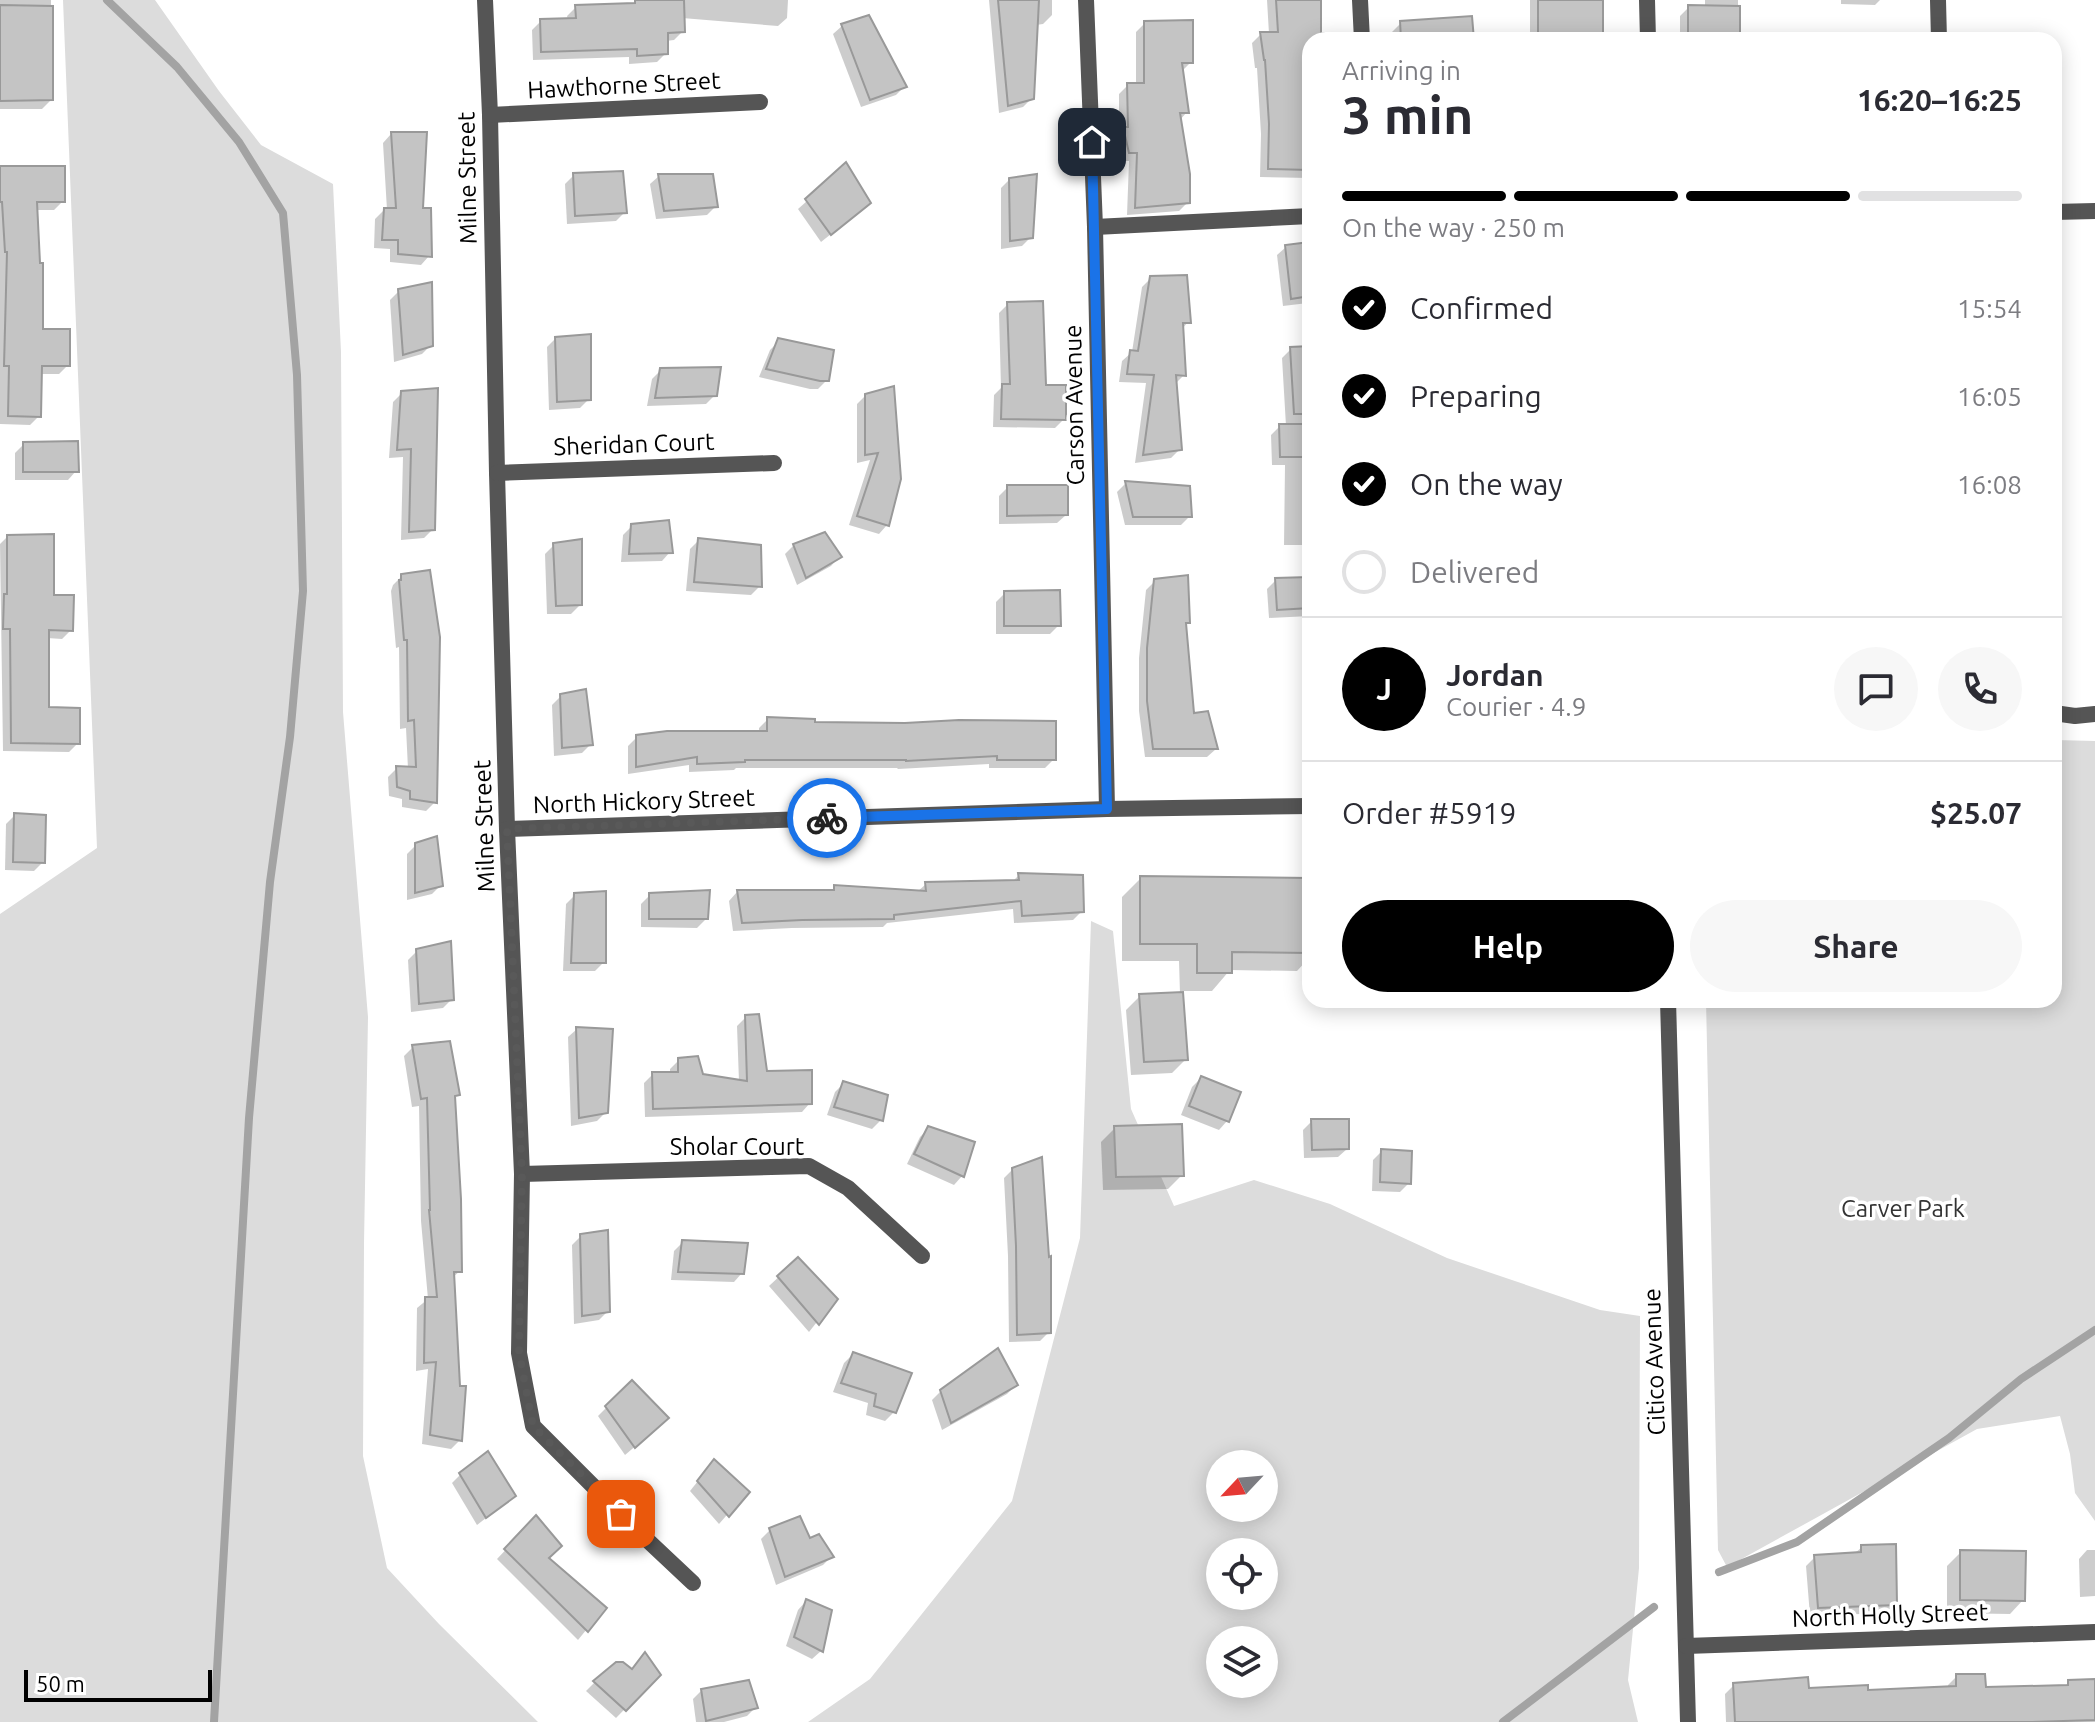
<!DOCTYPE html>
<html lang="en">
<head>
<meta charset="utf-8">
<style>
	:root { --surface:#fff; --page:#f7f7f7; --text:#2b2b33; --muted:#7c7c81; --line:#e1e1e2; --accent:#000 }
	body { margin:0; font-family:Ubuntu,sans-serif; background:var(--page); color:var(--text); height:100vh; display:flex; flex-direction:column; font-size:30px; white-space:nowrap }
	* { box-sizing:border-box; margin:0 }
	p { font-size:26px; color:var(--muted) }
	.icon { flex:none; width:44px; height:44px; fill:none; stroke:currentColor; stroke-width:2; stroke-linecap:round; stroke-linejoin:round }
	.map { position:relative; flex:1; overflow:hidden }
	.drawer { position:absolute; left:1302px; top:32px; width:760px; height:976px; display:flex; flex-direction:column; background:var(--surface); border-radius:24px; box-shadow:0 4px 20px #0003 }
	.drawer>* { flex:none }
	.needle { width:52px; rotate:244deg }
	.buttons { position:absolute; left:1206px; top:1450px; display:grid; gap:16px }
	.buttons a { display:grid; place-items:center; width:72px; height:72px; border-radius:50%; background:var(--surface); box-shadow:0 4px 20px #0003; font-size:40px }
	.scale { position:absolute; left:24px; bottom:20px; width:188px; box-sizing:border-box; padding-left:8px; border:4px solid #000; border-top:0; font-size:22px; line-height:28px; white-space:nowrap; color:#000; -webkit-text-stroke:6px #fff; paint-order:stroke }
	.pin { position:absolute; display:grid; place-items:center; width:68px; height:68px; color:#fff; margin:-34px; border-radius:16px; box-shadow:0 4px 12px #0006 }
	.courier { position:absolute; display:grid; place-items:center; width:80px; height:80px; margin:-40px; border:6px solid #1a73e8; border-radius:50%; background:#fff; color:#222; box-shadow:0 2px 10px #0007 }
	.summary em { font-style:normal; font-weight:700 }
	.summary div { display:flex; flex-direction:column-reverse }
	.summary { display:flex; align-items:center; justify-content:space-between; height:136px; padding:0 40px }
	h1 { font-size:52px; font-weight:700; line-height:60px }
	.bar { display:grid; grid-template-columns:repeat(4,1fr); gap:12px 8px; align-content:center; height:96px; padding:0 40px }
	.bar i { height:10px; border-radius:6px; background:var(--line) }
	.bar .selected { background:var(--accent) }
	.bar p { grid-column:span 4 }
	.line { display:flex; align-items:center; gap:20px; padding:0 40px; border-top:2px solid var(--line) }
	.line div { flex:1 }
	.round { display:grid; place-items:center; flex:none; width:84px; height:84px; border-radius:42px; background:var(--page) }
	ol { padding:0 40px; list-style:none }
	li { display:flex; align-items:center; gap:24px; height:88px }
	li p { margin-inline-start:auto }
	li .icon { padding:8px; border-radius:50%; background:var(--accent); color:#fff; stroke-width:4 }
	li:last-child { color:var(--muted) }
	li i { width:44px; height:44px; border:4px solid var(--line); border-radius:50% }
	.action { display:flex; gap:16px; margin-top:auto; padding:16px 40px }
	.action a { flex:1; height:92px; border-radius:48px; background:var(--accent); color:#fff; font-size:32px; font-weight:700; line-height:92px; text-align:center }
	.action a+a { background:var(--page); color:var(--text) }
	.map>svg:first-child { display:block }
	.green { fill:#dcdcdc; fill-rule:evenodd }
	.shadow { fill:#0003 }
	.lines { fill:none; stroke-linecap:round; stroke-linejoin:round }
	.stream { stroke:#a3a3a3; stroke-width:8 }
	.building { fill:#c4c4c4; stroke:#999; stroke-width:2 }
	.street { stroke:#555; stroke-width:16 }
	.done { stroke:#595959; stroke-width:8; stroke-dasharray:0 14.4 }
	.route { stroke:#1a73e8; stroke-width:10 }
	.labels { text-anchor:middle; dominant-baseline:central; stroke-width:7; stroke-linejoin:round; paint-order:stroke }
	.street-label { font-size:24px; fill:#000; stroke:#fff }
	.park-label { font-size:24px; fill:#333; stroke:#fff }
</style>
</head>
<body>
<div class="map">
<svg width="2095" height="1722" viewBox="0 0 2095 1722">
	<rect width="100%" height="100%" fill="#fff"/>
	<g class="green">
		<polygon points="63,0 155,0 219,91 261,145 333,184 341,352 343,712 368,1017 364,1243 363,1456 387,1568 439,1624 538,1722 0,1722 0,914 97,848"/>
		<polygon points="2054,740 2095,741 2095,1521 2075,1493 2070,1454 2060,1416 1977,1429 1727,1567 1718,1550 1706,1000 2054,1000"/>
		<path d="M1091,921l22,10 18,178 43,97 80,-26 76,24 117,54 153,52 40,6 -1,252 -11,112 10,42h-830l62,-43 142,-178 68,-263zM1220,1464h44v44h-44zM1220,1552h44v44h-44zM1220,1640h44v44h-44z"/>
	</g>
	<g class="shadow">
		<polygon points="0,0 51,0 51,100 42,109 0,109"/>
		<polygon points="650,0 788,0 787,18 778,26 682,18 683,31 674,40 666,41 666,53 657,62 629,64 629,57 533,60 532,30 541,21 568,20 567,16 576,7 632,5 636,1"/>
		<polygon points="989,0 1052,0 1052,15 1043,24 1036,25 1032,98 1023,107 999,113"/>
		<polygon points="1267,0 1319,0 1319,32 1325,32 1326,40 1310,40 1310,178 1260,177 1261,134 1257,68 1255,68 1252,43 1261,34 1269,34"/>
		<polygon points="1530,0 1597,0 1601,40 1530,40"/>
		<polygon points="1705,0 1738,0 1738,38 1735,40 1680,40 1680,16 1689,7 1705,7"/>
		<polygon points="1841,0 1880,0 1875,5 1841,4"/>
		<polygon points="1145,23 1191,62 1181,72 1187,112 1179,121 1188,202 1179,211 1127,215 1129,161 1121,161 1115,138 1119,133 1119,94 1128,85 1136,85 1136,32"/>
		<polygon points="1401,23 1472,40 1392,40 1392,32"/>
		<polygon points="842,26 904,87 896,95 861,107 833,34"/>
		<polygon points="391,134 421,210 429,256 421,265 390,262 390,249 374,248 375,219 384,210 387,210 383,143"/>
		<polygon points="0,168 63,201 54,210 35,210 41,331 68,365 59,374 39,374 39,416 30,425 0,424"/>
		<polygon points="574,175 625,212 616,221 567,224 565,184"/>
		<polygon points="659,176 716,206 707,215 656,219 650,184"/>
		<polygon points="1010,179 1031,237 1022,246 1001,249 1001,188"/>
		<polygon points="807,201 860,211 821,242 798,209"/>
		<polygon points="1310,244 1310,301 1308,303 1283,306 1277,255 1286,247"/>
		<polygon points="1151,278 1188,322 1182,329 1184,375 1174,385 1180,449 1171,458 1135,463 1146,383 1119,382 1122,361 1132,352 1142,287"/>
		<polygon points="399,291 431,345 422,354 394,362 390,300"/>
		<polygon points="1008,304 1044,387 1064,419 1055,428 993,427 994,395 1001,388 999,313"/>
		<polygon points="556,338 589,399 580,408 549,410 547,347"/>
		<polygon points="779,341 827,380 818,389 810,389 759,377 770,350"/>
		<polygon points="1310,348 1310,545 1284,545 1285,465 1272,465 1271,435 1280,426 1286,426 1282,358 1291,349"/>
		<polygon points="661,370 715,395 706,404 647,406 652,379"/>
		<polygon points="892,389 887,525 879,534 849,525 870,460 857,463 857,404 866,395"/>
		<polygon points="402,393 433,529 424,538 401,540 403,457 389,458 393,402"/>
		<polygon points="24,444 76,471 68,480 15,480 15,453"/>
		<polygon points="2054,474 2057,494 2054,497"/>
		<polygon points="1126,483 1190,516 1181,525 1125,525 1117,492"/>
		<polygon points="1008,487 1066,515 1057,523 999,524 999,496"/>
		<polygon points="632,526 670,552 662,561 621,562 623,535"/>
		<polygon points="7,537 53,597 71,630 62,639 47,638 47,709 78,743 69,752 3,751 0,544"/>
		<polygon points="699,540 760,586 751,595 686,591 690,549"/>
		<polygon points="554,545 580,605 571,614 547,614 545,554"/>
		<polygon points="794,545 839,557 831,566 797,585 785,554"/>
		<polygon points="402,576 435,802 426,811 402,807 402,799 389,796 388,777 397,768 408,769 406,728 400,729 399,647 396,648 391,591 393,585"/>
		<polygon points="1310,579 1310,616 1269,618 1267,589 1276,580"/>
		<polygon points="1155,581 1188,622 1185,625 1192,715 1216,749 1207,757 1145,757 1139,711 1139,658 1146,590"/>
		<polygon points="1005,593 1059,625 1050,634 996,634 996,602"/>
		<polygon points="561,696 591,744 582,753 554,756 552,705"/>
		<polygon points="768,719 813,724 1054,759 1045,768 989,768 989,764 898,769 897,768 736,768 734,770 689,772 689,765 628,774 628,746 637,737 759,733 759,728"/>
		<polygon points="15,815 43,862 34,871 5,870 6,824"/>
		<polygon points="416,845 441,885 432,894 407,900 407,854"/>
		<polygon points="1019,875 1082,911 1073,920 1014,923 1013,909 887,923 883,927 792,928 733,931 729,901 737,892 830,892 835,887 917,892 926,884 1011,883"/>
		<polygon points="1141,878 1310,880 1310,957 1297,971 1230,970 1212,991 1181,991 1186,1059 1172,1073 1131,1075 1126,1010 1140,996 1180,994 1179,961 1122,961 1122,897"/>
		<polygon points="575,895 604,962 595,971 563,971 566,904"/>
		<polygon points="650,895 706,919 697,928 641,927 641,904"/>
		<polygon points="417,951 452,999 443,1008 411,1012 408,960"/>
		<polygon points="746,1017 765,1073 810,1103 802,1112 645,1117 644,1083 653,1074 670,1074 670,1069 679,1060 701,1076 739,1082 737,1026"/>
		<polygon points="577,1029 606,1112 597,1121 571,1126 568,1037"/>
		<polygon points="413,1047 458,1094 453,1099 460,1271 452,1278 460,1440 451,1449 422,1444 428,1369 416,1371 417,1308 428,1299 421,1221 419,1106 412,1107 404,1056"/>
		<polygon points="1201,1078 1227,1121 1219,1130 1181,1115 1192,1087"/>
		<polygon points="844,1083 881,1120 872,1129 827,1115 835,1092"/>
		<polygon points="1312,1121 1347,1149 1338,1157 1304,1158 1303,1130"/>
		<polygon points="929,1128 973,1143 962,1176 954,1185 907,1164 920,1137"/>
		<polygon points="1115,1128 1182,1175 1168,1189 1103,1190 1101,1142"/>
		<polygon points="1382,1151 1409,1183 1400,1192 1372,1191 1373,1160"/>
		<polygon points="1013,1169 1049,1332 1040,1341 1009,1342 1008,1256 1004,1178"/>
		<polygon points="581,1236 608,1311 599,1320 574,1324 572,1245"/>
		<polygon points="683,1242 742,1273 734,1282 671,1280 674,1251"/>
		<polygon points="798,1259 835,1299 809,1332 769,1286"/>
		<polygon points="853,1354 894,1412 885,1421 866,1415 868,1403 833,1392 844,1363"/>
		<polygon points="631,1383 658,1427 625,1455 598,1416"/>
		<polygon points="1016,1385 1007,1394 942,1430 932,1400 941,1391"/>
		<polygon points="714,1461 747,1492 719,1524 690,1491"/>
		<polygon points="461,1474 504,1504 477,1525 452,1483"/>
		<polygon points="536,1518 546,1558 604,1608 578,1640 497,1559"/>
		<polygon points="770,1530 809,1541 831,1557 823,1565 776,1585 761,1539"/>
		<polygon points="1862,1547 1895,1604 1886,1613 1810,1616 1806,1566 1815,1557 1854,1554"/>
		<polygon points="2087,1550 2095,1550 2095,1596 2080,1597 2079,1559"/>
		<polygon points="1961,1552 2023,1600 2010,1614 1947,1613 1947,1566"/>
		<polygon points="806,1601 821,1651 812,1659 786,1646 798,1610"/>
		<polygon points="631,1671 658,1675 616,1718 586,1691 595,1682"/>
		<polygon points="1957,1676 1984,1689 2064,1687 2069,1682 2095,1681 2095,1722 1726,1722 1725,1694 1734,1685 1866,1692 1948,1688 1948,1685"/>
		<polygon points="702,1690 755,1708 747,1716 724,1722 696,1722 693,1699"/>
	</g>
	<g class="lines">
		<g class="stream">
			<polyline points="107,0 177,67 239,142 283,213 297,375 303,591 290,737 270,882 249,1118 214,1722"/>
			<polyline points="1719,1572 1797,1542 1949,1438 2021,1379 2095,1330"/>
			<polyline points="1503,1722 1654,1607"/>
		</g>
	</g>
	<g class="building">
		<polygon points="635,0 684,0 685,32 668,33 668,54 637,56 637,49 541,52 540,19 576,18 575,5 635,3"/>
		<polygon points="998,0 1039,0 1034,99 1008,106"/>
		<polygon points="1276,0 1321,0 1321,40 1310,40 1310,170 1268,169 1269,124 1265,60 1264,60 1260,32 1278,32"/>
		<rect x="1538" y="0" width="65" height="40"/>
		<polygon points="0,5 53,6 53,100 0,101"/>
		<polygon points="1688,5 1740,6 1740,38 1688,38"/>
		<polygon points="869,15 907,87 870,100 841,24"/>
		<polygon points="1472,16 1474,40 1401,40 1400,21"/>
		<polygon points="1193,20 1193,63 1182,63 1189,113 1180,113 1190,174 1190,203 1135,208 1137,153 1129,153 1123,127 1128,127 1127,83 1144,83 1144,21"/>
		<polygon points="391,132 427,132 423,208 431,208 432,257 398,254 398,240 382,240 384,208 396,208"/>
		<polygon points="846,162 871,203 831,235 805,199"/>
		<polygon points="0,166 65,166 65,202 37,202 40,263 43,263 43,329 70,329 70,366 42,366 41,417 8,416 9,366 4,366 7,252 5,252 2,202 0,202"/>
		<polygon points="623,171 627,213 575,216 573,173"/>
		<polygon points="658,174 713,174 718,207 664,211"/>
		<polygon points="1037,174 1033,238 1010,241 1009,178"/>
		<polygon points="1310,242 1310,296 1291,299 1285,245"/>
		<polygon points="1187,275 1191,323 1183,323 1186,376 1176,375 1182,450 1143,455 1154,375 1127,374 1130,350 1138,351 1150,276"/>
		<polygon points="432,282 433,346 403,355 398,289"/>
		<polygon points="1043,301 1046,385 1066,385 1066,420 1001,419 1002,384 1010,384 1007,302"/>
		<polygon points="591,334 591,400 557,402 555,337"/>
		<polygon points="778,338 834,350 829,381 820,381 766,369"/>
		<polygon points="1310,346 1310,414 1294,414 1290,347"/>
		<polygon points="721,367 717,396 655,398 660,368"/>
		<polygon points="894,386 901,479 889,526 857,516 878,453 865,455 865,394"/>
		<polygon points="438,388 435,530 409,532 411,449 397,450 401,391"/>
		<polygon points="1279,424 1310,424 1310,457 1280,457"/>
		<polygon points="78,441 79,472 23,472 23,442"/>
		<polygon points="1125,481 1190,486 1192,517 1133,517"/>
		<polygon points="1007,485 1068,485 1068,515 1007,516"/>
		<polygon points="669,520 673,553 629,554 631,524"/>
		<polygon points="825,532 842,557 806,578 793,544"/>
		<polygon points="54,534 54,595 74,595 73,631 49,630 49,707 80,708 80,744 11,743 10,629 3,629 4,594 7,594 7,535"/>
		<polygon points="698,538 761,545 762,587 694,582"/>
		<polygon points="582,539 582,605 556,606 553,543"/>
		<polygon points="430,570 440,637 437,803 410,799 410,791 397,787 396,766 416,767 414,720 408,721 407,640 404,640 399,580 401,580 401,574"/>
		<polygon points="1188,575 1190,623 1186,623 1194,713 1208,711 1218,749 1153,749 1147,701 1147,648 1154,579"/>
		<polygon points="1310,577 1310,608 1277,610 1275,578"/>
		<polygon points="1060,590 1061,626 1004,626 1004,591"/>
		<polygon points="586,689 593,745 562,748 560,694"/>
		<polygon points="767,717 815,719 815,722 905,723 959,720 1056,721 1056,760 997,760 997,756 906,761 906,760 745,760 745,762 697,764 697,757 636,767 636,735 667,731 767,731"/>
		<polygon points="14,813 46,815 45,863 13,862"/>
		<polygon points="437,836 443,886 415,893 415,843"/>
		<polygon points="1018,873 1083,875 1084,912 1022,916 1021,901 894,915 894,919 802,920 742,923 737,890 834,890 834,885 926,891 925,882 1019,880"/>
		<polygon points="1140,876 1310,878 1310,953 1232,952 1232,973 1197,973 1197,944 1140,944"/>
		<polygon points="710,890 708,919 649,919 649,893"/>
		<polygon points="606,891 606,963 571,963 574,893"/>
		<polygon points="451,941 454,1000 419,1004 416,949"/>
		<polygon points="1183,992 1188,1060 1144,1062 1139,994"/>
		<polygon points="759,1014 767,1071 812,1070 812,1104 653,1109 652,1072 678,1072 678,1058 698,1056 703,1074 747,1081 745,1015"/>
		<polygon points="576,1027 613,1029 608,1113 579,1118"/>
		<polygon points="450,1041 460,1095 455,1096 461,1199 462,1272 454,1272 460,1386 466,1386 462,1441 430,1435 436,1362 424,1363 425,1297 437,1297 429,1210 430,1210 427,1098 421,1099 412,1045"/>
		<polygon points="1201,1076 1241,1092 1229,1122 1189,1106"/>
		<polygon points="843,1081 888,1095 883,1121 834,1107"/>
		<polygon points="1311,1119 1349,1119 1349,1149 1312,1150"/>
		<polygon points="1182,1124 1184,1176 1116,1177 1114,1126"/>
		<polygon points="928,1126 975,1142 964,1177 914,1154"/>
		<polygon points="1381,1149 1412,1151 1411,1184 1380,1182"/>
		<polygon points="1042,1157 1049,1257 1051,1256 1051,1333 1017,1335 1016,1246 1012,1168"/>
		<polygon points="608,1230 610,1312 582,1316 580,1234"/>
		<polygon points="682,1240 748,1243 744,1274 678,1272"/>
		<polygon points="798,1257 838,1299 819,1325 777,1276"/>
		<polygon points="998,1348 1018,1385 951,1423 940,1390"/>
		<polygon points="853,1352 912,1373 896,1413 874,1406 876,1394 841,1383"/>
		<polygon points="632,1380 669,1418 635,1448 605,1406"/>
		<polygon points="488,1451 516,1496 486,1518 459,1473"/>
		<polygon points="714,1459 750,1492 729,1517 697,1481"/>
		<polygon points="536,1515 562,1546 549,1558 607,1608 588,1632 504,1549"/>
		<polygon points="800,1516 810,1538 819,1534 834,1557 785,1577 769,1528"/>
		<polygon points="1896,1544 1897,1605 1818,1608 1814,1555 1861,1552 1861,1545"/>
		<polygon points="1960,1550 2026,1551 2025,1601 1960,1600"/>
		<polygon points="806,1599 832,1610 823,1652 794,1637"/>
		<polygon points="645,1652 661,1675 626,1711 593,1681 616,1662 623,1662 632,1669"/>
		<polygon points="1956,1674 1985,1674 1986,1687 2068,1685 2068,1680 2095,1679 2095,1720 2032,1722 1735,1722 1733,1683 1808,1677 1809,1688 1868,1685 1868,1690 1956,1686"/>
		<polygon points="749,1680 758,1708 706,1721 701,1689"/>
	</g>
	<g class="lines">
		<g class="street">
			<polyline points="485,0 490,115 497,473 507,829 522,1174 519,1353 533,1426 643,1536 693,1583"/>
			<polyline points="1086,0 1095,227 1107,809"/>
			<polyline points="1360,0 1362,40"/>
			<polyline points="1647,0 1648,40"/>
			<polyline points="1938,0 1939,40"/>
			<polyline points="490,115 760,102"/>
			<polyline points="2054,212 2095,211"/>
			<polyline points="1095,227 1310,216"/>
			<polyline points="497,473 774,463"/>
			<polyline points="2054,713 2075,716 2095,714"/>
			<polyline points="507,829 1107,809 1310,806"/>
			<polyline points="1668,1000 1688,1722"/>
			<polyline points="522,1174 809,1166 848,1188 922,1256"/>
			<polyline points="1686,1646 2095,1632"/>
		</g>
	</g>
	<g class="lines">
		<polyline class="done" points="621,1514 533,1426 519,1353 522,1174 507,829 827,818"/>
		<polyline class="route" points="827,818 1107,809 1092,142"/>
	</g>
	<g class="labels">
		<g class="street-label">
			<text transform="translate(624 85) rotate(-3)">Hawthorne Street</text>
			<text transform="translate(467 178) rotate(-91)">Milne Street</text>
			<text transform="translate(1074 405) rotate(-91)">Carson Avenue</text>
			<text transform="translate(634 444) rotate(-2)">Sheridan Court</text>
			<text transform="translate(644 801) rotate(-2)">North Hickory Street</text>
			<text transform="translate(484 826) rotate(-92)">Milne Street</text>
			<text x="737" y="1146">Sholar Court</text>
			<text transform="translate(1654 1362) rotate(-92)">Citico Avenue</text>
			<text transform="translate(1890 1615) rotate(-2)">North Holly Street</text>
		</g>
		<g class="park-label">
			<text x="1903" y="1208">Carver Park</text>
		</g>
	</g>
</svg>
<div class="buttons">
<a><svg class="needle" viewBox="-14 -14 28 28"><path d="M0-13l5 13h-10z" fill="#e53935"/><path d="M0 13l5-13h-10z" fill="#7c7c81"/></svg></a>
<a><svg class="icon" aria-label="locate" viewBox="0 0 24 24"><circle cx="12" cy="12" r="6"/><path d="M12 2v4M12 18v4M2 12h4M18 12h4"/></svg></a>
<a><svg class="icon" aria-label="layers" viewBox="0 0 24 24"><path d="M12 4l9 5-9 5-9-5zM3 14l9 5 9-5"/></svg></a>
</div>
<div class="scale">50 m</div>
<div class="pin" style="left:621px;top:1514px;background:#ea580c"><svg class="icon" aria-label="bag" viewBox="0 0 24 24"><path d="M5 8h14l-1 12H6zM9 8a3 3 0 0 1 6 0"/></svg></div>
<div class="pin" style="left:1092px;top:142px;background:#1f2937"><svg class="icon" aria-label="home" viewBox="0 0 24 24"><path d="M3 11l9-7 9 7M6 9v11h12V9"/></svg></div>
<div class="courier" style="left:827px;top:818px"><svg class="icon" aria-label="bike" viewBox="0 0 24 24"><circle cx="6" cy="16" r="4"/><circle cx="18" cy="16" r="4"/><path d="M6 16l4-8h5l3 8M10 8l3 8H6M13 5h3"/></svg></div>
<section class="drawer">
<div class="summary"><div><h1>3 min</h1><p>Arriving in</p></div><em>16:20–16:25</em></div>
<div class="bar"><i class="selected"></i><i class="selected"></i><i class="selected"></i><i></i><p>On the way · 250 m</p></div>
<ol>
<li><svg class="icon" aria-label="check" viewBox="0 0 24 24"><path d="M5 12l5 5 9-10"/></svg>Confirmed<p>15:54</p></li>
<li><svg class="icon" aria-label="check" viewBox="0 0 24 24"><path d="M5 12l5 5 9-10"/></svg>Preparing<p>16:05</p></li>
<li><svg class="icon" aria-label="check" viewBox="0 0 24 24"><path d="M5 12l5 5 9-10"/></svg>On the way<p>16:08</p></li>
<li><i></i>Delivered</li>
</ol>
<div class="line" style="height:144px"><b class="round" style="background:var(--accent);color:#fff">J</b><div><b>Jordan</b><p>Courier · 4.9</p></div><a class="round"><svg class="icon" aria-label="chat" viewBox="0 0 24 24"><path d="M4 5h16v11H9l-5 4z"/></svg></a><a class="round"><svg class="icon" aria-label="phone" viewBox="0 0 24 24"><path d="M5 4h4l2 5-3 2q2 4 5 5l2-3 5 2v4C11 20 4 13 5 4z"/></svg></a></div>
<div class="line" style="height:104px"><div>Order #5919</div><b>$25.07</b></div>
<div class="action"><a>Help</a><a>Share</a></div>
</section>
</div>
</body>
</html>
